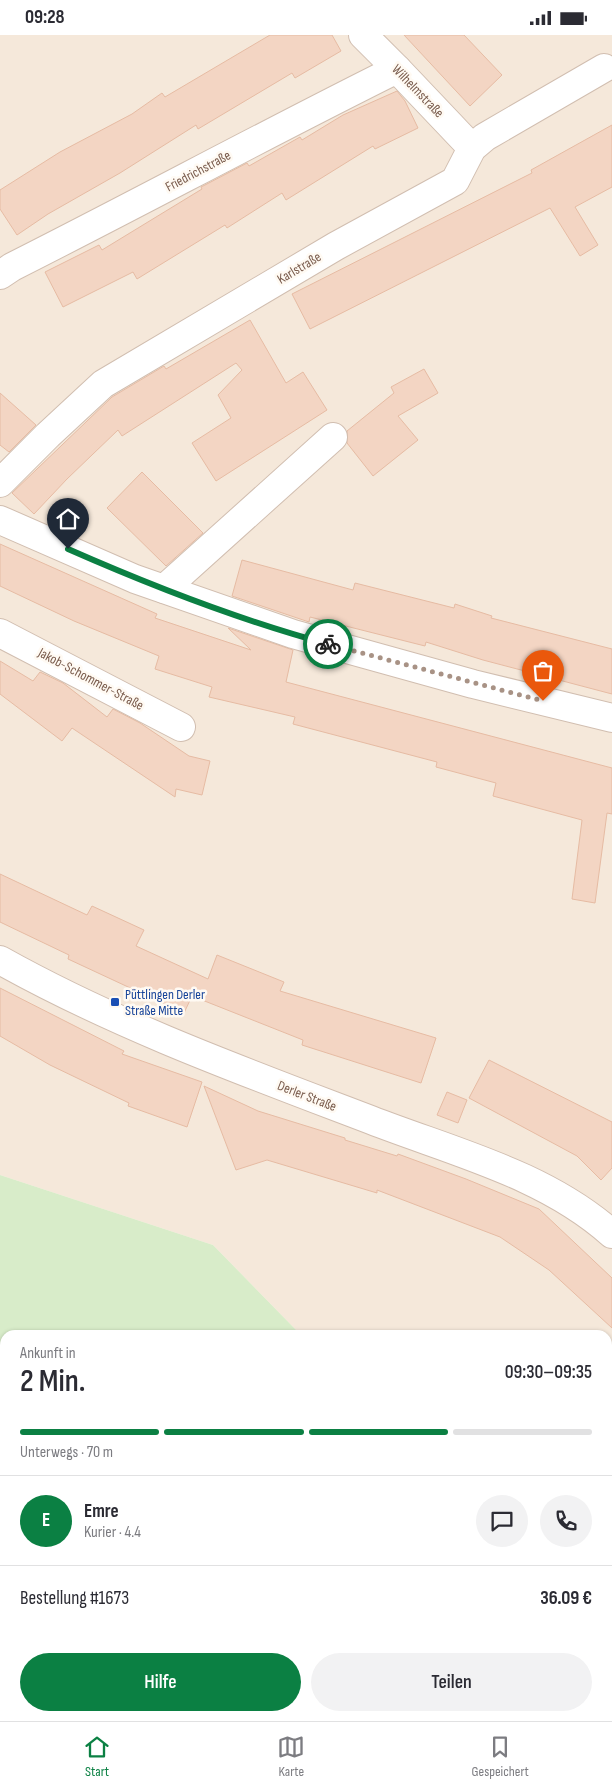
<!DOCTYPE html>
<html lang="de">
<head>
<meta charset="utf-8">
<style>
	:root { --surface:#fff; --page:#f2f2f3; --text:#2b2b33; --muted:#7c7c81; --line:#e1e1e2; --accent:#0b8043 }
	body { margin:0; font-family:"Sofia Sans Condensed",sans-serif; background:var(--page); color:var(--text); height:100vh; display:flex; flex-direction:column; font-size:19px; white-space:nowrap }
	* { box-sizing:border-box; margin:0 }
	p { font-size:16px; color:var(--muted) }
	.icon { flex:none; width:28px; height:28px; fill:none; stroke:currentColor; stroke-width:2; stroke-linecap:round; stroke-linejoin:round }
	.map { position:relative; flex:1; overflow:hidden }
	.details { position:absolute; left:0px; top:1295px; width:612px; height:391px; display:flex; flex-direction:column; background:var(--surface); border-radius:15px 15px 0 0; box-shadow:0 1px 4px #0004 }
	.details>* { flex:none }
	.pin { position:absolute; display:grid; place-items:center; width:42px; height:42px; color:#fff; margin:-51px -21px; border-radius:50% 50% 50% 0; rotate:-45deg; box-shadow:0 0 5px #0007 }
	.pin .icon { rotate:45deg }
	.courier { position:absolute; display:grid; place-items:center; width:50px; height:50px; margin:-25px; border:4px solid #0b8043; border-radius:50%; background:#fff; color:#222; box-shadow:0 1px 6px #0007 }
	.headline em { font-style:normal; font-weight:600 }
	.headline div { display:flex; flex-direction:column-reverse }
	.headline { display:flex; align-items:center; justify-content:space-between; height:85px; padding:0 20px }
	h1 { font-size:32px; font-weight:600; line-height:38px }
	.bar { display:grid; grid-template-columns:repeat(4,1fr); gap:8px 5px; align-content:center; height:60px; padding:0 20px }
	.bar i { height:6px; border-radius:4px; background:var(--line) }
	.bar .current { background:var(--accent) }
	.bar p { grid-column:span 4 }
	.line { display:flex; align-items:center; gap:12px; padding:0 20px; border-top:1px solid var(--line) }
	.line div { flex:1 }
	.round { display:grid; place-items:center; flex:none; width:52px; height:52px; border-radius:26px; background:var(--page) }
	.cta { display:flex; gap:10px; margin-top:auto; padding:10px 20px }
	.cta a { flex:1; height:58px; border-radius:30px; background:var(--accent); color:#fff; font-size:20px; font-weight:600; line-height:58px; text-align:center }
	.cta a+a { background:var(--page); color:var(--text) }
	.status { display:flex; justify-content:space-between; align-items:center; height:35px; padding:0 25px; background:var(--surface); direction:ltr }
	.status svg { height:14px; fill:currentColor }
	.tab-bar { display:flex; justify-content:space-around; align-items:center; height:70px; border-top:1px solid var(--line); background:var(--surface); font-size:14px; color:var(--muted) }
	.tab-bar a { display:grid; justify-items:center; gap:2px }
	.tab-bar .current { color:var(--accent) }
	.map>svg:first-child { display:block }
	.residential { fill:#f5e8da }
	.green { fill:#d8ecc9 }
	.building { fill:#f3d5c3; stroke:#e6bba3 }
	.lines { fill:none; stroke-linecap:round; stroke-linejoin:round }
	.minor-casing { stroke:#d1beb0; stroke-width:30 }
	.minor { stroke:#fff; stroke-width:28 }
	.done { stroke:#a89285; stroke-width:5; stroke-dasharray:0 9 }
	.route { stroke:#0b8043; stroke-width:6 }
	.transit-dot { fill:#1a4fb4; stroke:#fffaf3; stroke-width:2 }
	.labels { text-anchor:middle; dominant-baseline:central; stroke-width:5; stroke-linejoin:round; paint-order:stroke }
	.street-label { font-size:14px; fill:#7a5c4d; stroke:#fffaf3 }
	.transit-label { font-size:14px; fill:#164399; stroke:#fffaf3; text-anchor:start }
</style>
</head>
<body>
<div class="status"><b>09:28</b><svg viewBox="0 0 49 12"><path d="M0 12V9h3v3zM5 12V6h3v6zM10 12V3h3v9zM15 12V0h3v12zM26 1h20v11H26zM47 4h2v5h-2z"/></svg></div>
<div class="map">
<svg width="612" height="1686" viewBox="0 0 612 1686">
	<rect width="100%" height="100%" fill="#fdf6ec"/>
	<polygon class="residential" points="0,0 612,0 612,1554 608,1551 608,1300 301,1300 213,1210 0,1140"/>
	<polygon class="green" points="0,1140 213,1210 301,1300 5,1300 5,1681 608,1681 608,1551 612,1554 612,1686 0,1686"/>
	<g class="building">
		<polygon points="270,0 332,0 341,16 295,43 292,38 198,94 196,90 120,138 48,179 17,200 0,174 0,155 60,117 132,79 162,58 165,62"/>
		<polygon points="404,0 464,0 502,40 470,71"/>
		<polygon points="397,56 405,66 418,93 375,114 373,111 286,165 282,158 227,193 225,190 137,244 133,237 63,272 45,237 99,210 102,215 202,154 201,152 205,150 247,128 249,131 300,102 302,105 343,80"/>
		<polygon points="612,90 612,152 575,172 598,210 580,221 550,173 310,294 292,259 532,138 531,135"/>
		<polygon points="250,285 286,348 303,337 327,375 216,446 192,408 231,383 218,360 242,335 236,328 122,401 118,395 67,444 34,479 12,458 112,362 164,331 166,334"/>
		<polygon points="424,334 438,358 398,381 418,405 373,441 347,408 347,396 394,358 391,352"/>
		<polygon points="0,358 36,390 9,417 0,410"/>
		<polygon points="142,437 203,498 166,531 107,473"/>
		<polygon points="0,509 157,579 155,583 251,615 228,593 293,615 286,647 612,733 612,779 607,778 595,868 572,864 582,785 493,761 496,748 436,732 437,727 293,689 295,682 209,662 212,652 155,634 159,621 74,586 0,551"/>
		<polygon points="242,525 353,555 355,548 454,573 455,569 492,581 491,583 612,614 612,659 483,625 426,607 425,611 310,582 309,587 232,561"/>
		<polygon points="0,626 33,646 40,637 63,648 107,682 113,674 140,688 189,721 210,726 202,760 176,754 175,762 72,693 62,706 0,659"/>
		<polygon points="0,839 87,880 92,871 144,895 136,911 208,944 217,920 284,947 280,956 436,1003 421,1048 302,1010 303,1005 192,961 184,978 68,924 69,920 0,887"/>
		<polygon points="0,953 124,1016 122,1019 202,1047 187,1092 128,1071 129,1068 50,1030 0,1001"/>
		<polygon points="489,1025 612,1087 612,1133 601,1145 577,1121 469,1063"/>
		<polygon points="204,1051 258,1076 345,1103 345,1105 397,1121 398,1119 466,1144 539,1174 612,1243 612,1293 549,1235 500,1202 377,1155 377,1158 267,1125 236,1135"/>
		<polygon points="447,1057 467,1065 458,1088 437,1080"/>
	</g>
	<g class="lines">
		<g class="minor-casing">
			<g id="minor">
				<polyline points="363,0 397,34 472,113"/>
				<path d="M0,240l12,-8c129,-65 256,-134 385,-198"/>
				<polyline points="0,448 48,400 103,349 336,211 455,146 472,113 485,102 604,33"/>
				<polyline points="0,485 135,544 293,599 473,649 612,683"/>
				<polyline points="164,554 333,402"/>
				<polyline points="0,598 181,692"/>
				<path d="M0,925c118,66 245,112 371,160 82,32 174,54 241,114"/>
			</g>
		</g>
		<use href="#minor" class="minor"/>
	</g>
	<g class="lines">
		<polyline class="done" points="328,609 543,666"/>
		<path class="route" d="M68,514c84,37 171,71 260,95"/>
	</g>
	<rect class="transit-dot" x="110" y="962" width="10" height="10" rx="2.5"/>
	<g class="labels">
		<g class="street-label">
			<text transform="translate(418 56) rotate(46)">Wilhelmstraße</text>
			<text transform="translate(198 136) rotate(-28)">Friedrichstraße</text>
			<text transform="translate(299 233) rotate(-31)">Karlstraße</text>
			<text transform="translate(91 644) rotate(28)">Jakob-Schommer-Straße</text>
			<text transform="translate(307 1061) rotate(21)">Derler Straße</text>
		</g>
		<g class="transit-label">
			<text x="125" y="959">Püttlingen Derler<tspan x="125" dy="16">Straße Mitte</tspan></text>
		</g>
	</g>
</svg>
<div class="pin" style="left:543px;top:666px;background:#ea580c"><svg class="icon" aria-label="bag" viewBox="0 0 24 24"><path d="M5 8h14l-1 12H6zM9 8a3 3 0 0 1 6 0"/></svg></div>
<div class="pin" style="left:68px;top:514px;background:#1f2937"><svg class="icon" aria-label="home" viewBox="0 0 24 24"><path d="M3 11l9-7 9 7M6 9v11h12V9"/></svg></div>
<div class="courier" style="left:328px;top:609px"><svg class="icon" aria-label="bike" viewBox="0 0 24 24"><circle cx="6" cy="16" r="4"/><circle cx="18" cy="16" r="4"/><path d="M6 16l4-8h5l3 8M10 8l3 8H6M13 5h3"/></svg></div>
<section class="details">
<div class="headline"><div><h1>2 Min.</h1><p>Ankunft in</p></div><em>09:30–09:35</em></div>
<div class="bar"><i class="current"></i><i class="current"></i><i class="current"></i><i></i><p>Unterwegs · 70 m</p></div>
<div class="line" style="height:90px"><b class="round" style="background:var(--accent);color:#fff">E</b><div><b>Emre</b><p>Kurier · 4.4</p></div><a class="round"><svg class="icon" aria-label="chat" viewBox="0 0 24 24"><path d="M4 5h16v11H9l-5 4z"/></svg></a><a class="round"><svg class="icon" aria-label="phone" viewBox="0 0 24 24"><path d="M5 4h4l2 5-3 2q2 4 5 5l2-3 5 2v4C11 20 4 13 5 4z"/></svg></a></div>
<div class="line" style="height:65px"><div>Bestellung #1673</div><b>36.09 €</b></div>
<div class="cta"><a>Hilfe</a><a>Teilen</a></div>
</section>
</div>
<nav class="tab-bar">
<a class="current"><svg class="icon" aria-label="home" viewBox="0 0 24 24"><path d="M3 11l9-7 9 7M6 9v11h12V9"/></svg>Start</a>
<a><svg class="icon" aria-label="map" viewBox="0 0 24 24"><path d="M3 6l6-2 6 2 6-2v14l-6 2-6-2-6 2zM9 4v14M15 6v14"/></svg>Karte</a>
<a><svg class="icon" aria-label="saved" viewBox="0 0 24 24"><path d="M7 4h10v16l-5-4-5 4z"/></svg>Gespeichert</a>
</nav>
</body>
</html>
